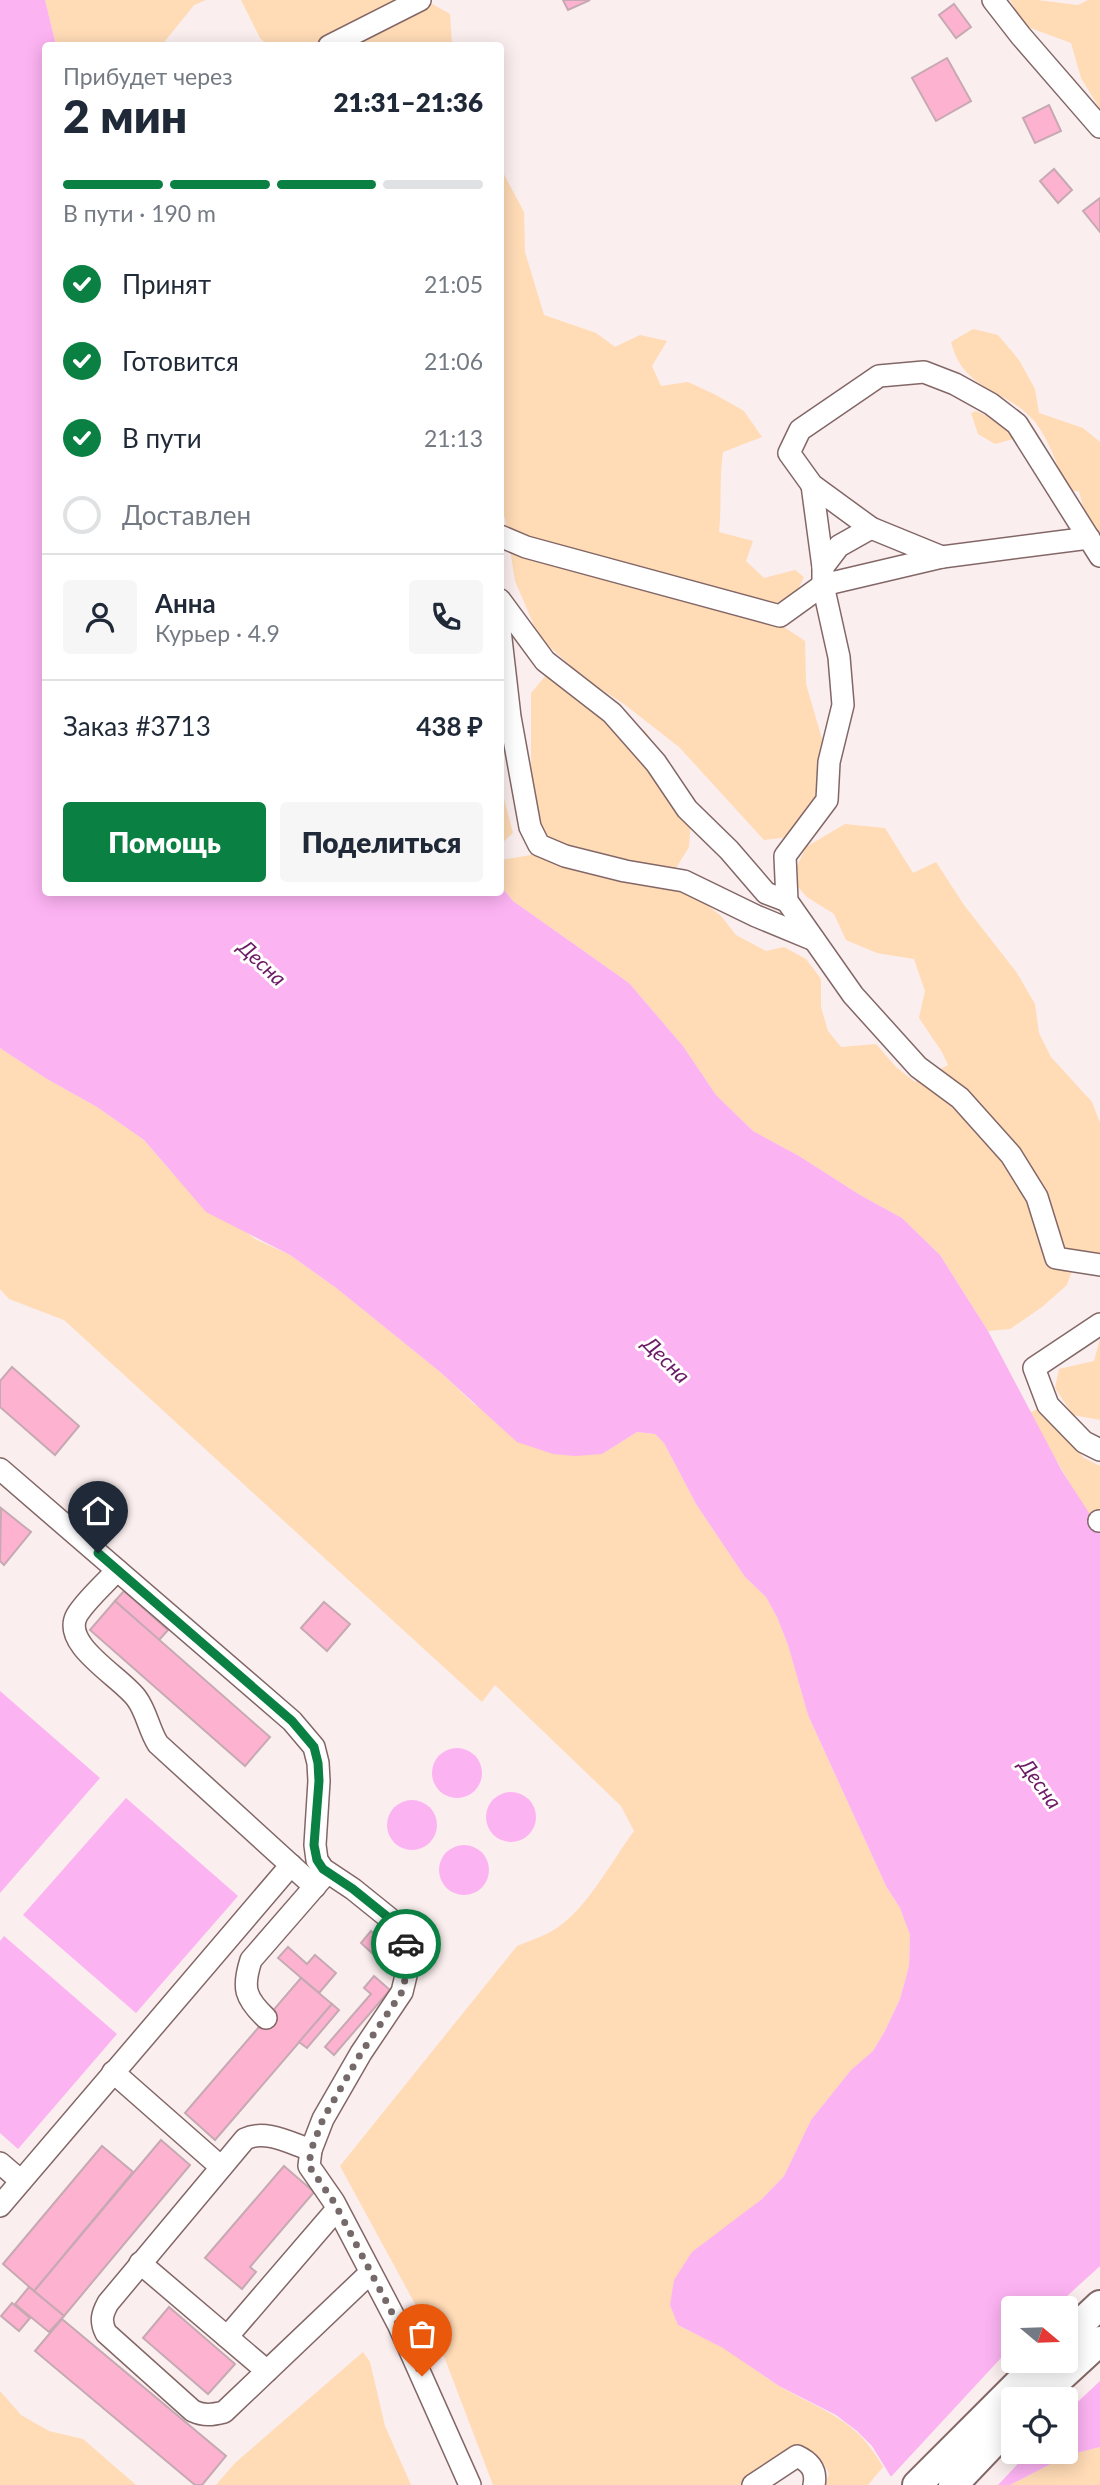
<!DOCTYPE html>
<html lang="ru">
<head>
<meta charset="utf-8">
<style>
	:root { --surface:#fff; --page:#f6f6f7; --text:#1f2937; --muted:#747a83; --line:#e0e1e3; --accent:#0b8043 }
	body { margin:0; font-family:Lato,sans-serif; background:var(--page); color:var(--text); height:100vh; display:flex; flex-direction:column; font-size:26px; white-space:nowrap }
	* { box-sizing:border-box; margin:0 }
	p { font-size:23px; color:var(--muted) }
	.icon { flex:none; width:38px; height:38px; fill:none; stroke:currentColor; stroke-width:2; stroke-linecap:round; stroke-linejoin:round }
	.map { position:relative; flex:1; overflow:hidden }
	.side { position:absolute; left:42px; top:42px; width:462px; height:854px; display:flex; flex-direction:column; background:var(--surface); border-radius:7px; box-shadow:0 4px 18px #0003 }
	.side>* { flex:none }
	.needle { width:46px; rotate:109deg }
	.fabs { position:absolute; left:1001px; top:2296px; display:grid; gap:14px }
	.fabs a { display:grid; place-items:center; width:77px; height:77px; border-radius:7px; background:var(--surface); box-shadow:0 4px 18px #0003; font-size:35px }
	.pin { position:absolute; display:grid; place-items:center; width:60px; height:60px; color:#fff; margin:-72px -30px; border-radius:50% 50% 50% 0; rotate:-45deg; box-shadow:0 0 7px #0007 }
	.pin .icon { rotate:45deg }
	.courier { position:absolute; display:grid; place-items:center; width:70px; height:70px; margin:-35px; border:5px solid #0b8043; border-radius:50%; background:#fff; color:#222; box-shadow:0 2px 9px #0007 }
	.summary em { font-style:normal; font-weight:800 }
	.summary div { display:flex; flex-direction:column-reverse }
	.summary { display:flex; align-items:center; justify-content:space-between; height:119px; padding:0 21px }
	h1 { font-size:46px; font-weight:800; line-height:52px }
	.bar { display:grid; grid-template-columns:repeat(4,1fr); gap:10px 7px; align-content:center; height:84px; padding:0 21px }
	.bar i { height:9px; border-radius:5px; background:var(--line) }
	.bar .current { background:var(--accent) }
	.bar p { grid-column:span 4 }
	.line { display:flex; align-items:center; gap:18px; padding:0 21px; border-top:2px solid var(--line) }
	.line div { flex:1 }
	.round { display:grid; place-items:center; flex:none; width:74px; height:74px; border-radius:7px; background:var(--page) }
	ol { padding:0 21px; list-style:none }
	li { display:flex; align-items:center; gap:21px; height:77px }
	li p { margin-inline-start:auto }
	li .icon { padding:7px; border-radius:50%; background:var(--accent); color:#fff; stroke-width:4 }
	li:last-child { color:var(--muted) }
	li i { width:38px; height:38px; border:4px solid var(--line); border-radius:50% }
	.primary-button { display:flex; gap:14px; margin-top:auto; padding:14px 21px }
	.primary-button a { flex:1; height:80px; border-radius:7px; background:var(--accent); color:#fff; font-size:28px; font-weight:800; line-height:80px; text-align:center }
	.primary-button a+a { background:var(--page); color:var(--text) }
	.map>svg:first-child { display:block }
	.green { fill:#ffdbb6 }
	.water { fill:#fcb3f2; fill-rule:evenodd }
	.pier { fill:#fbeeee }
	.building { fill:#fdb3cf; stroke:#c6a9b3; stroke-width:2 }
	.lines { fill:none; stroke-linecap:round; stroke-linejoin:round }
	.minor-casing { stroke:#836767; stroke-width:24 }
	.major-casing { stroke:#836767; stroke-width:32 }
	.minor { stroke:#fff; stroke-width:21 }
	.major { stroke:#fff; stroke-width:28 }
	.done { stroke:#756969; stroke-width:7; stroke-dasharray:0 12.6 }
	.route { stroke:#0b8043; stroke-width:9 }
	.labels { text-anchor:middle; dominant-baseline:central; stroke-width:6; stroke-linejoin:round; paint-order:stroke }
	.water-label { font-size:21px; font-style:italic; fill:#6c1a65; stroke:#fff }
</style>
</head>
<body>
<div class="map">
<svg width="1100" height="2485" viewBox="0 0 1100 2485">
	<rect width="100%" height="100%" fill="#fbeeee"/>
	<g class="green">
		<polygon points="45,0 206,0 194,5 161,46 56,45"/>
		<polygon points="241,0 425,0 450,14 452,45 267,45 260,38"/>
		<polygon points="1010,0 1037,0 1078,5 1088,0 1100,0 1100,109 1081,78 1071,43 1025,26"/>
		<path d="M500,167l24,45 1,40 19,63 52,18 19,14 25,-12 27,6 -15,25 9,20 27,-4 28,13 28,16 18,26 -39,15c-4,27 -1,53 -4,80l34,9 -7,20 18,17 31,-8 9,7 -23,48 24,16 1,43 16,55 -1,58 -32,40 -25,3 -85,-93 -55,-43 -39,-25 -46,-42 -24,-56 -10,-63 -4,-4z"/>
		<path d="M973,329l25,6 21,25 16,29 4,24 44,15 17,14v90l-5,-1 -11,-21 -5,-19h-12c-8,-22 -17,-50 -32,-69 -28,-34 -71,-29 -84,-80z"/>
		<polygon points="976,411 1004,424 1013,439 995,444 978,434 971,413"/>
		<polygon points="553,667 646,732 672,778 692,804 689,847 676,868 702,901 721,916 736,935 766,951 784,947 806,959 821,979 821,1007 828,1031 841,1047 876,1044 896,1067 915,1082 948,1065 942,1052 919,1018 925,991 914,959 877,953 846,940 834,914 807,897 791,879 806,847 845,824 885,828 913,873 936,862 964,905 1017,973 1035,1004 1039,1033 1051,1057 1092,1102 1100,1123 1100,1253 1078,1253 1067,1285 1042,1307 1010,1329 988,1331 940,1255 902,1218 860,1195 799,1156 753,1131 716,1095 683,1046 629,983 513,901 501,886 500,860 531,855 538,816 531,768 531,693"/>
		<polygon points="500,783 513,833 501,844 500,844"/>
		<path d="M0,1048l47,31 50,28 47,33 29,34 82,65 35,16 45,32 104,84 36,34 127,49 35,-22 18,2 9,9 32,61 49,73 21,20 11,20 11,28 20,70 78,171 14,22 10,27 -1,31 -9,33 -15,32 -12,20 -22,19 -40,50 -27,56 -22,23 -30,24 -54,102c16,9 33,15 48,24 18,12 35,26 53,37 45,26 77,32 104,81l-15,18h-43l4,-11c-5,-13 -12,-19 -26,-22l-55,33h-255l-48,-126 -105,-193 177,-220c15,-6 31,-11 44,-21 27,-19 53,-67 73,-94l-13,-25 -126,-121 -13,17 -418,-382 -55,-21 -9,-10z"/>
		<polygon points="1100,1339 1100,1420 1073,1415 1055,1388 1059,1369 1094,1361"/>
		<polygon points="1040,1408 1084,1458 1100,1466 1100,1510 1090,1518 1029,1413"/>
		<polygon points="363,2352 370,2362 385,2426 411,2485 216,2485 235,2463"/>
		<polygon points="0,2391 21,2415 49,2431 83,2439 136,2485 0,2485"/>
		<polygon points="1100,2447 1100,2485 1010,2485 1068,2455"/>
	</g>
	<g class="water">
		<path d="M0,0h45l11,45 -10,1v846h454l1,-6 12,15 116,82 54,63 33,49 37,36 46,25 61,39 42,23 38,37 48,76 74,140 38,59v917l-32,8 -58,30h-114l-24,-39 -15,-15 -21,-16 -57,-29 -56,-38 -45,-23 -8,-20 4,-25 18,-28 70,-53 22,-23 27,-56 40,-50 22,-19 12,-20 15,-32 9,-33 1,-31 -10,-27 -14,-22 -78,-171 -20,-70 -11,-28 -11,-20 -21,-20 -49,-73 -32,-61 -9,-9 -18,-2 -35,22 -27,2 -22,-2 -36,-12 -78,-71 -104,-84 -45,-32 -84,-43 -62,-72 -47,-33 -50,-28 -47,-31zM1013,2308h53v53h-53zM1013,2399h53v53h-53z"/>
		<polygon points="0,1691 100,1778 0,1893"/>
		<circle cx="457" cy="1773" r="25"/>
		<circle cx="511" cy="1817" r="25"/>
		<polygon points="126,1798 238,1896 136,2013 23,1915"/>
		<circle cx="412" cy="1825" r="25"/>
		<circle cx="464" cy="1870" r="25"/>
		<polygon points="4,1936 117,2034 18,2149 0,2133 0,1941"/>
	</g>
	<polygon class="pier" points="1100,2266 1100,2381 1066,2413 1066,2399 1013,2399 1013,2452 1029,2452 998,2485 891,2485 888,2480 1013,2345 1013,2361 1066,2361 1066,2308 1054,2308"/>
	<g class="building">
		<polygon points="563,0 590,0 568,10"/>
		<polygon points="954,4 971,27 956,38 939,15"/>
		<polygon points="947,58 971,101 936,121 912,78"/>
		<polygon points="1049,105 1061,131 1035,143 1023,118"/>
		<polygon points="1054,169 1072,190 1058,203 1040,181"/>
		<polygon points="1100,198 1100,232 1083,211"/>
		<polygon points="12,1367 79,1426 55,1455 0,1407 0,1381"/>
		<polygon points="1,1508 31,1532 4,1565 0,1561"/>
		<polygon points="124,1591 168,1630 159,1640 115,1601"/>
		<polygon points="115,1601 270,1737 245,1766 90,1630"/>
		<polygon points="324,1602 350,1624 327,1651 301,1628"/>
		<polygon points="371,1931 384,1943 374,1955 361,1943"/>
		<polygon points="288,1947 307,1964 315,1955 336,1973 319,1993 278,1958"/>
		<polygon points="374,1976 390,1990 334,2055 325,2047 371,1994 364,1988"/>
		<polygon points="301,1978 332,2004 215,2140 185,2113"/>
		<polygon points="332,2004 339,2010 307,2048 299,2042"/>
		<polygon points="161,2140 190,2165 64,2316 34,2291"/>
		<polygon points="102,2146 133,2172 34,2291 3,2264"/>
		<polygon points="284,2166 314,2192 250,2267 256,2272 242,2289 205,2258"/>
		<polygon points="29,2287 64,2316 49,2332 15,2304"/>
		<polygon points="12,2303 30,2318 19,2331 1,2316"/>
		<polygon points="169,2307 235,2364 208,2394 143,2338"/>
		<polygon points="62,2319 226,2456 202,2485 195,2485 35,2351"/>
	</g>
	<g class="lines">
		<g class="minor-casing">
			<g id="minor">
				<polyline points="993,0 1021,36 1100,127"/>
				<polyline points="329,46 420,0"/>
				<polyline points="812,485 823,567"/>
				<polyline points="871,528 839,546 823,567 823,585 839,657 843,705 829,762 827,800 785,856 787,901 853,995 918,1067 960,1098 1011,1155 1037,1197 1056,1258 1100,1265"/>
				<polyline points="500,536 526,547 780,616 823,585 942,557 1089,538"/>
				<polyline points="942,557 871,528 812,485 789,453 800,430 879,376 924,372 955,384 991,404 1017,424 1100,556"/>
				<polyline points="500,600 545,661 612,713 656,763 687,809 729,850 766,893 787,901"/>
				<polyline points="500,630 510,717 530,827 539,845 565,856 625,871 684,881 756,916 814,940"/>
				<polyline points="1100,1324 1034,1368 1048,1405 1084,1442 1100,1450"/>
				<polyline points="0,1469 292,1721 314,1747 318,1763 319,1781 315,1845 317,1860 323,1869 353,1889 389,1918 407,1946 409,1963 402,1992 361,2053 323,2119 311,2150 309,2166 334,2202 399,2326 470,2485"/>
				<polyline points="1099,1521 1100,1521"/>
				<path d="M117,1570c-12,14 -30,29 -40,45 -17,30 46,63 60,84 10,14 12,31 21,45l157,143"/>
				<path d="M266,2018c-21,-20 -24,-30 -15,-58l73,-84"/>
				<polyline points="113,2072 221,2167"/>
				<path d="M311,2150c-21,-7 -46,-21 -66,-11l-137,164c-6,11 -8,18 -2,30l87,78c11,5 19,4 31,1l146,-139"/>
				<polyline points="0,2163 21,2181"/>
				<polyline points="0,2206 291,1865"/>
				<polyline points="140,2263 267,2371"/>
				<polyline points="227,2337 337,2209"/>
				<path d="M753,2485l44,-29c13,6 20,14 17,29"/>
			</g>
		</g>
		<g class="major-casing">
			<g id="major">
				<polyline points="1066,2337 1100,2305"/>
				<polyline points="1037,2399 1100,2341"/>
				<polyline points="917,2485 1041,2361"/>
				<polyline points="953,2485 1013,2422"/>
			</g>
		</g>
		<use href="#minor" class="minor"/>
		<use href="#major" class="major"/>
	</g>
	<g class="lines">
		<polyline class="done" points="406,1944 409,1963 402,1992 361,2053 323,2119 311,2150 309,2166 334,2202 399,2326 422,2376"/>
		<polyline class="route" points="98,1553 292,1721 314,1747 318,1763 319,1781 314,1845 317,1860 323,1869 353,1889 389,1918 406,1944"/>
	</g>
	<g class="labels">
		<g class="water-label">
			<text transform="translate(263 962) rotate(43)">Десна</text>
			<text transform="translate(667 1359) rotate(45)">Десна</text>
			<text transform="translate(1041 1783) rotate(54)">Десна</text>
		</g>
	</g>
</svg>
<div class="fabs">
<a><svg class="needle" viewBox="-14 -14 28 28"><path d="M0-13l5 13h-10z" fill="#e53935"/><path d="M0 13l5-13h-10z" fill="#747a83"/></svg></a>
<a><svg class="icon" aria-label="locate" viewBox="0 0 24 24"><circle cx="12" cy="12" r="6"/><path d="M12 2v4M12 18v4M2 12h4M18 12h4"/></svg></a>
</div>
<div class="pin" style="left:422px;top:2376px;background:#ea580c"><svg class="icon" aria-label="bag" viewBox="0 0 24 24"><path d="M5 8h14l-1 12H6zM9 8a3 3 0 0 1 6 0"/></svg></div>
<div class="pin" style="left:98px;top:1553px;background:#1f2937"><svg class="icon" aria-label="home" viewBox="0 0 24 24"><path d="M3 11l9-7 9 7M6 9v11h12V9"/></svg></div>
<div class="courier" style="left:406px;top:1944px"><svg class="icon" aria-label="car" viewBox="0 0 24 24"><path d="M5 17H2v-5l4-1 3-4h7l3 4 3 1v5h-3M9 17h6M6 11h13"/><circle cx="7" cy="17" r="2"/><circle cx="17" cy="17" r="2"/></svg></div>
<section class="side">
<div class="summary"><div><h1>2 мин</h1><p>Прибудет через</p></div><em>21:31–21:36</em></div>
<div class="bar"><i class="current"></i><i class="current"></i><i class="current"></i><i></i><p>В пути · 190 m</p></div>
<ol>
<li><svg class="icon" aria-label="check" viewBox="0 0 24 24"><path d="M5 12l5 5 9-10"/></svg>Принят<p>21:05</p></li>
<li><svg class="icon" aria-label="check" viewBox="0 0 24 24"><path d="M5 12l5 5 9-10"/></svg>Готовится<p>21:06</p></li>
<li><svg class="icon" aria-label="check" viewBox="0 0 24 24"><path d="M5 12l5 5 9-10"/></svg>В пути<p>21:13</p></li>
<li><i></i>Доставлен</li>
</ol>
<div class="line" style="height:126px"><a class="round"><svg class="icon" aria-label="person" viewBox="0 0 24 24"><circle cx="12" cy="8" r="4"/><path d="M4 21q1-7 8-7t8 7"/></svg></a><div><b>Анна</b><p>Курьер · 4.9</p></div><a class="round"><svg class="icon" aria-label="phone" viewBox="0 0 24 24"><path d="M5 4h4l2 5-3 2q2 4 5 5l2-3 5 2v4C11 20 4 13 5 4z"/></svg></a></div>
<div class="line" style="height:91px"><div>Заказ #3713</div><b>438 ₽</b></div>
<div class="primary-button"><a>Помощь</a><a>Поделиться</a></div>
</section>
</div>
</body>
</html>
